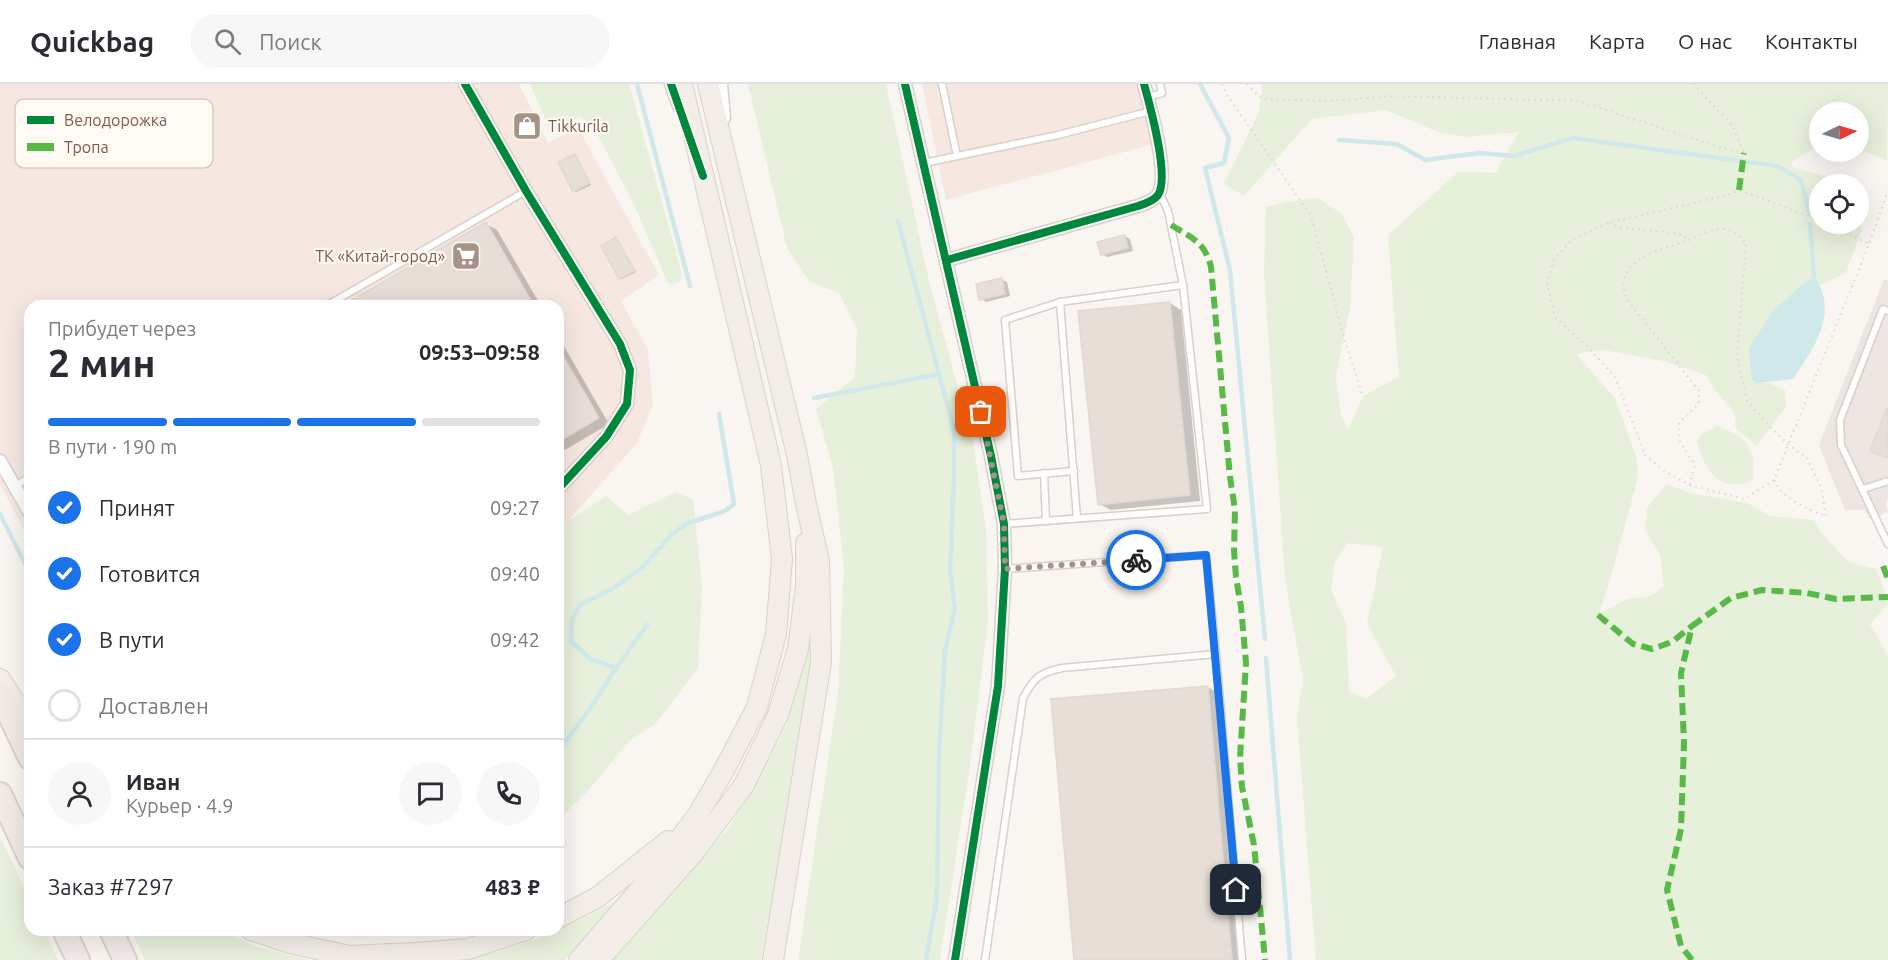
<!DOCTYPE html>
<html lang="ru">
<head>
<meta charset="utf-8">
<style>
	:root { --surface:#fff; --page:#f7f7f7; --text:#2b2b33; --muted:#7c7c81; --line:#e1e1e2; --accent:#1a73e8 }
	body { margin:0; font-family:Ubuntu,sans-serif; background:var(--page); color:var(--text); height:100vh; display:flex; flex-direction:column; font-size:22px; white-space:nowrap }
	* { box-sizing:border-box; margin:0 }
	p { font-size:20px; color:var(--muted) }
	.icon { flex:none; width:33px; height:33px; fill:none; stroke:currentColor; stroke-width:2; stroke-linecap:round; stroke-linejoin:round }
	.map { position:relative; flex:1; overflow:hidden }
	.drawer { position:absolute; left:24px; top:216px; width:540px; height:636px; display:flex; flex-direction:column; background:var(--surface); border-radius:18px; box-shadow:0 6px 24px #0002 }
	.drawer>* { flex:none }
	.needle { width:39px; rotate:85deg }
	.fabs { position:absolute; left:1809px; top:18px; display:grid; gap:12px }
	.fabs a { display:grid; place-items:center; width:60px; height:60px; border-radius:50%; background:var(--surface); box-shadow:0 6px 24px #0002; font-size:30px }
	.pin { position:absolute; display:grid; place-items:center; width:51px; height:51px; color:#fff; margin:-26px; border-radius:12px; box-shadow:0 3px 9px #0006 }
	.courier { position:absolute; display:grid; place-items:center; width:60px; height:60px; margin:-30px; border:4px solid #1a73e8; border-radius:50%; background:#fff; color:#222; box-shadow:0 2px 8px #0007 }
	.headline em { font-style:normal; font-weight:600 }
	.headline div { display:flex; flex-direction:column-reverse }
	.headline { display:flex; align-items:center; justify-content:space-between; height:102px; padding:0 24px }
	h1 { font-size:39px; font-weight:600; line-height:45px }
	.bar { display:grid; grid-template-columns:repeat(4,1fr); gap:9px 6px; align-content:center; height:72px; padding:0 24px }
	.bar i { height:8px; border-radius:4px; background:var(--line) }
	.bar .current { background:var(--accent) }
	.bar p { grid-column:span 4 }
	.line { display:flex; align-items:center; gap:15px; padding:0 24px; border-top:2px solid var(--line) }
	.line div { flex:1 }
	.round { display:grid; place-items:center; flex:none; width:63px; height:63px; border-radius:32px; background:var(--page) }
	ol { padding:0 24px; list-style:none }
	li { display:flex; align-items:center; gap:18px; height:66px }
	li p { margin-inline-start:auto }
	li .icon { padding:6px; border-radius:50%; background:var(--accent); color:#fff; stroke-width:4 }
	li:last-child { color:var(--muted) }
	li i { width:33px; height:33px; border:3px solid var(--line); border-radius:50% }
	header { display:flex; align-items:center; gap:36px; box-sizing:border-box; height:84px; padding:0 30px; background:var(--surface); border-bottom:2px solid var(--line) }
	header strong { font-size:28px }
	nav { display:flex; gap:33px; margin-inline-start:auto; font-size:21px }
	.search { width:420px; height:54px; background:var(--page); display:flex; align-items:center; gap:15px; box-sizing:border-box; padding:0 21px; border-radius:33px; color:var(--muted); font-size:22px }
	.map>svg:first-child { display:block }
	.commercial { fill:#f6e8e1 }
	.industrial { fill:#ede5e0 }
	.green { fill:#e7f0db; fill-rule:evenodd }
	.water { fill:#d0e8ea }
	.shadow { fill:#0003 }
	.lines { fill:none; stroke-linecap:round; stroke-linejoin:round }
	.stream { stroke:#d0e8ea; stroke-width:4.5 }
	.building { fill:#e6ded7; stroke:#e2d8d2; stroke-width:1.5 }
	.service-casing { stroke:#d7d1cb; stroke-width:9 }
	.minor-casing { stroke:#d7d1cb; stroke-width:15 }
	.primary-casing { stroke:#dad1cc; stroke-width:22 }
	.motorway-casing { stroke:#dad1cc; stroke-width:26 }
	.path { stroke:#dcd5d0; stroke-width:2; stroke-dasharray:1.5 4.5; stroke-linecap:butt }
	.service { stroke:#fefefd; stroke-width:6 }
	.minor { stroke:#fefefd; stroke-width:12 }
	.primary { stroke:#f3eee8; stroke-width:20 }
	.motorway { stroke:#f2eae7; stroke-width:22 }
	.quiet { stroke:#58b947; stroke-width:6; stroke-dasharray:12 6; stroke-linecap:butt }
	.cycleway-casing { stroke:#fffaf3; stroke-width:11 }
	.cycleway { stroke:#00873e; stroke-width:8 }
	.done { stroke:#a69286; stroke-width:6; stroke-dasharray:0 10.8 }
	.route { stroke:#1a73e8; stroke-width:8 }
	.labels { text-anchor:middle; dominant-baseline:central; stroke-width:4.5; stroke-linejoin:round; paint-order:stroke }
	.poi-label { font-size:16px; fill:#7a5c4d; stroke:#fffaf3; text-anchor:start }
	.key { fill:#fffaf3; stroke:#d7cbc1; stroke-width:1.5 }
	.key-label { font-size:16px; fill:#7a5c4d }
</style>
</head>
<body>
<header>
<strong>Quickbag</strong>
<div class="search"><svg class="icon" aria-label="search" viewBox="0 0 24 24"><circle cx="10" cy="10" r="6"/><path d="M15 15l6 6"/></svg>Поиск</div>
<nav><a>Главная</a><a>Карта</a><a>О нас</a><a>Контакты</a></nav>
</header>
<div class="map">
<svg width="1888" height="876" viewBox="0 0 1888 876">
	<rect width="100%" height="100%" fill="#f9f5f0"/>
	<g class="commercial">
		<polygon points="0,0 519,0 548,59 578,44 659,191 621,217 648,266 653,320 637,359 568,437 558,444 558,222 30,222 30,458 0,400"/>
		<polygon points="922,0 1137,0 1154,60 946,116"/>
	</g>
	<polygon class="industrial" points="1884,195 1888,197 1888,415 1886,418 1888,428 1870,435 1865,426 1845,426 1819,361"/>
	<g class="green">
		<polygon points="530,0 629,0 682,190 680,198 673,200 668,199 633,118 592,40 579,32 551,47"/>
		<polygon points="748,0 886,0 929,197 973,359 986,446 988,538 970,680 940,876 798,876 838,609 844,483 833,383 816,325 855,293 857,246 839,209 810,198 787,164"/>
		<path d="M1261,0h627l-1,77 -28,-12 -1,-37h-38l-1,33 -27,17v5l55,15 -1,2h-26v40h37l5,5 -16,44 -26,12 -7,-8 -56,106h12l16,7 1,17 -29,39 -21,-17 -1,-16 -21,-24 -8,-14 -43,-14 -59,-11 -28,4 39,44 21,58 2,21 -26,96 -13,41 28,-15 24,-3 13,-10 -4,-31 -15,-25 2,-22 19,-24 24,9 57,10 23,13 44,4 6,11 28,31 28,7 12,32v3l-18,20 18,32v304h-572l-19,-244 6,-36 -18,-101 -21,-306 2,-66 20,-5 32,-4 24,16 12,23 -4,72 -14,67 5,39 7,15 15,-34 36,-19 -11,-142 70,-63 39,1 2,-7 20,-34 -53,5 -28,-5 -52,-22 -74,9 -68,77 -20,-12 35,-72 3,-23zM1348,459l35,4 -16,77 29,52 -30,23 -17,-8 -3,-67 -15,-35 4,-27z"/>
		<path d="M1717,342c31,11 38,21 36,54 -33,15 -49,-10 -56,-39l5,-7z"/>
		<polygon points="676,408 693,415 702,501 698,584 656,639 629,657 587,708 558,736 558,444 606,412 628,431"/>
		<polygon points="814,545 807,626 761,876 614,876 729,743 760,693 786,643"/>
		<polygon points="0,753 30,816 30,846 45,846 58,876 0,876"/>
		<path d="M619,815l-54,61h-106c57,-9 111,-33 160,-61z"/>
		<polygon points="131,846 219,846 257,863 309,876 145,876"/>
	</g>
	<path class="water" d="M1814,192c26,37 0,71 -21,103l-36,4 -5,-4 -3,-31 24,-37 26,-24z"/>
	<g class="shadow">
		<polygon points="527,32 538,51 528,56 526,55"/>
		<polygon points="575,71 591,101 576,108 574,107"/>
		<polygon points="486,140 497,146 541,222 345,222"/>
		<polygon points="1125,152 1130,155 1133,167 1107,173 1102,170"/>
		<polygon points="616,155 636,188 622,195 620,194"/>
		<polygon points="1002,196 1007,198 1010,212 986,218 981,215"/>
		<polygon points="1170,219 1181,226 1200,417 1111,426 1099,420"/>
		<polygon points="558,252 609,340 558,370"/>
		<polygon points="1208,603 1219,610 1242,876 1075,876"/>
	</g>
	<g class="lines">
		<g class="stream">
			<polyline points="637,0 690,202"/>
			<polyline points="1200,0 1229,54 1224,79 1205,84 1230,186 1265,555"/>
			<polyline points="1339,56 1397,60 1425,76 1480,69 1514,72 1573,54 1777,82 1801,96 1809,128"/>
			<polyline points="898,137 954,346 954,397 950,487 955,524 945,567 939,669 937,812 926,876"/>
			<polyline points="1810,140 1814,192"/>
			<polyline points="814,314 940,290"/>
			<polyline points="0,430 30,490"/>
			<polyline points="1266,574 1290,876"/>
			<polyline points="616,584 647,541"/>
			<polyline points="558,668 591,623 616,584 590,575 571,557 572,535 580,521 612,505 642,484 671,451 686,440 725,427 734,420 719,330"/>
		</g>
	</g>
	<g class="building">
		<polygon points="527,30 537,50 525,56 515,36"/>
		<polygon points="575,70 590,99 573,108 558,78"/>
		<polygon points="486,138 534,222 342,222 455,156"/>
		<polygon points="1125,151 1128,164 1101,171 1097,158"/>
		<polygon points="616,153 635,187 619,195 601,162"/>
		<polygon points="1002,194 1005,210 979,216 976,200"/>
		<polygon points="1170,218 1190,411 1098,421 1078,227"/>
		<polygon points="558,263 599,334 558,358"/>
		<polygon points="1887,324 1888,324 1888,374 1870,367"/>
		<polygon points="1208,602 1232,876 1074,876 1051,615"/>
	</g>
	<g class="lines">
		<g class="service-casing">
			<g id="service">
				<polyline points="942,0 957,72"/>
				<polyline points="1148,13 1162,9 1160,0"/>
				<polyline points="924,79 1058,51 1151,27"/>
				<polyline points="1060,218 1005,236 1018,392 1074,387"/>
				<polyline points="326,222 526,107"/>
				<polyline points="1888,227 1883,225 1840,336 1841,361 1888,460"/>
				<polyline points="1044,389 1046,437"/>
				<polyline points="15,402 30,393"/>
				<polyline points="1863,405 1888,397"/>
				<polyline points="1077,434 1060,218 1183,201"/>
				<polyline points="1004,440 1207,425 1183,201 1168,127 1160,110"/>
				<polyline points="1005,485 1206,471 1216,570"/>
				<path d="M985,876l38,-262c11,-20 16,-25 39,-30l154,-14 26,306"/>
			</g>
		</g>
		<g class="minor-casing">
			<g id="minor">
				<polyline points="465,0 526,107 620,260 630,286 627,320 606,353 558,405"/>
				<polyline points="671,0 679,22"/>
				<polyline points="721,0 724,34"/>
				<polyline points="905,0 991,372 1004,440 1005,485 998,602 955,876"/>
				<path d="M947,176l191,-54c6,-2 16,-5 20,-11 12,-18 -8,-89 -14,-111"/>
				<polyline points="0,377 30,429"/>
			</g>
		</g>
		<g class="primary-casing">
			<g id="primary">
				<polyline points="708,0 797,371 806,420 819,477 821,578 773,876"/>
				<polyline points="0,595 30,641"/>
				<polyline points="558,834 598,813 668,757"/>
				<polyline points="251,846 290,859 349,872 415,869 468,865 526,846"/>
				<polyline points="579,876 656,787 697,732 723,688 757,623 776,550 782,475 771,381 682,0"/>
				<polyline points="599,876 695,767 744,701 778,631 798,565 806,502 806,459"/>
			</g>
		</g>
		<g class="motorway-casing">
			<g id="motorway">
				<polyline points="0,611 30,674"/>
				<polyline points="0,710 30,774"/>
				<polyline points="64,846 78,876"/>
				<polyline points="111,846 125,876"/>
			</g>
		</g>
		<g class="path">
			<polyline points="1222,0 1227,11 1311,132 1344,254 1363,312"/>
			<polyline points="1247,0 1262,15 1331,17 1394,12 1579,17 1718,63 1744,69"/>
			<polyline points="1693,0 1733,42 1744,69"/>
			<polyline points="1820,136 1739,106 1728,111 1608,139 1572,156 1555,174 1547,200 1556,235 1584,259 1615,293 1645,371 1664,387 1690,401 1744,415 1774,396 1869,160 1888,107"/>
			<polyline points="1609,139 1622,144 1677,149 1690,156"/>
			<polyline points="1828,140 1869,160"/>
			<path d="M1774,396c8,19 34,29 52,36"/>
			<path d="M1690,401l5,-20 -15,-23 -2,-17 7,-9 14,-12v-13l-73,-93c-13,-39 34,-48 61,-57 10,-4 25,-13 36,-12 10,1 16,7 23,14l-9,113 10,45 25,28 17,16 18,13 14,29 5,29"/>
		</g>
		<use href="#service" class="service"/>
		<use href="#minor" class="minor"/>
		<use href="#primary" class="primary"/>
		<use href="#motorway" class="motorway"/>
		<g class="quiet">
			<polyline points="1739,106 1744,69"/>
			<path d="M1171,141c21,13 34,17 40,42l19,210 5,33 -1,41 2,26 5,30 5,56 -6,94 2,30 12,58 11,115"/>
			<polyline points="1883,482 1888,495"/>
			<polyline points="1598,531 1633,560 1652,565 1672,558 1692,542"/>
			<polyline points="1692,876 1681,862 1667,806 1681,745 1684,659 1681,589 1692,542 1731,514 1762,506 1807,509 1836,515 1888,513"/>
		</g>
		<g class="cycleway-casing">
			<g id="cycleway">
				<polyline points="465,0 526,107 620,260 630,286 627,320 606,353 558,405"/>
				<polyline points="671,0 703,92"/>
				<polyline points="905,0 991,372 1004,440 1005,485 998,602 955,876"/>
				<path d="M947,176l191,-54c6,-2 16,-5 20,-11 12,-18 -8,-89 -14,-111"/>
			</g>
		</g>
		<use href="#cycleway" class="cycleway"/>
	</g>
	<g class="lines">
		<polyline class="done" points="981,328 1004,440 1005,485 1136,476"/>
		<polyline class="route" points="1136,476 1206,471 1236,806"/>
	</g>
	<defs>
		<g id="shop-square" transform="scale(1.5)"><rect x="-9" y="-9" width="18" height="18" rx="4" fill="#a69286" stroke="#fffaf3"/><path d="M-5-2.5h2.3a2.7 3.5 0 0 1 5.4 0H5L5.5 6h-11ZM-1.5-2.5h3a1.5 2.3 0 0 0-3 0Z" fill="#fff"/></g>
		<g id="supermarket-square" transform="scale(1.5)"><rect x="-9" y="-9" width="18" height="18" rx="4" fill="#a69286" stroke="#fffaf3"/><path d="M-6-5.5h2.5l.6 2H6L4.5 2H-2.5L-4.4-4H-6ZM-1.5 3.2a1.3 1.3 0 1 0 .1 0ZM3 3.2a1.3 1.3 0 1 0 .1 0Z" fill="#fff"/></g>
	</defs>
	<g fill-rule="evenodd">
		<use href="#shop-square" x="527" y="42"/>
		<use href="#supermarket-square" x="466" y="172"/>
	</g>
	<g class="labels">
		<g class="poi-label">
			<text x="548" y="42">Tikkurila</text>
			<text x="445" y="172" text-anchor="end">ТК «Китай-город»</text>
		</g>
	</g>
	<rect x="15" y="15" width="198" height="69" rx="9" class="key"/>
	<rect x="27" y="32" width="27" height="8" fill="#00873e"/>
	<rect x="27" y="59" width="27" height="8" fill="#58b947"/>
	<g class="key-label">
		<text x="64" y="42">Велодорожка</text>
		<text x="64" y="69">Тропа</text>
	</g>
</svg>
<div class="fabs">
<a><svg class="needle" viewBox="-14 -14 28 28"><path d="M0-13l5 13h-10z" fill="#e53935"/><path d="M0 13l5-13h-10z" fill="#7c7c81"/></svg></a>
<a><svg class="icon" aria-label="locate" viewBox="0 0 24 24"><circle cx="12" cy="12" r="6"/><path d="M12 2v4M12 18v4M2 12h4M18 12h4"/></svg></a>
</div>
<div class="pin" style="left:981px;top:328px;background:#ea580c"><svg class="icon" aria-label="bag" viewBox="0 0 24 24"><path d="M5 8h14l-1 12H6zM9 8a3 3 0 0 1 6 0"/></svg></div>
<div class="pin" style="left:1236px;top:806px;background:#1f2937"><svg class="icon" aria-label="home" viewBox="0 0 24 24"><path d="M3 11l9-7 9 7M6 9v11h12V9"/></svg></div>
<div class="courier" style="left:1136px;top:476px"><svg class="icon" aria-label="bike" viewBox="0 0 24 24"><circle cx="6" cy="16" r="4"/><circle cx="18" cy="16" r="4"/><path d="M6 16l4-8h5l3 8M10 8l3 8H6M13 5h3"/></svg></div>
<section class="drawer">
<div class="headline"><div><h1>2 мин</h1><p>Прибудет через</p></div><em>09:53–09:58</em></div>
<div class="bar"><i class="current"></i><i class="current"></i><i class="current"></i><i></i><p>В пути · 190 m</p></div>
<ol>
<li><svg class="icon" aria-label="check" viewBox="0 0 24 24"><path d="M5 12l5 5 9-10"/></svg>Принят<p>09:27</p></li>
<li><svg class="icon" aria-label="check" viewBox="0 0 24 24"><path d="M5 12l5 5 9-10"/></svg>Готовится<p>09:40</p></li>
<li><svg class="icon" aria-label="check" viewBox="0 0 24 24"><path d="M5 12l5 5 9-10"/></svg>В пути<p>09:42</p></li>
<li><i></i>Доставлен</li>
</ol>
<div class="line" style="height:108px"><a class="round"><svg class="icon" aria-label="person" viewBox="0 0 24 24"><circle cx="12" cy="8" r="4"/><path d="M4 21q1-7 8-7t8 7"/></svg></a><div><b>Иван</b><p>Курьер · 4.9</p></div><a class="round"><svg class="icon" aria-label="chat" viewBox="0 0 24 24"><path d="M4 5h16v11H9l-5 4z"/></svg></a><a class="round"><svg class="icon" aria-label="phone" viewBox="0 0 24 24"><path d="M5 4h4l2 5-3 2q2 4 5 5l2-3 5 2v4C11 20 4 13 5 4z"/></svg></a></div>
<div class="line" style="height:78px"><div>Заказ #7297</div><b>483 ₽</b></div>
</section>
</div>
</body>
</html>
